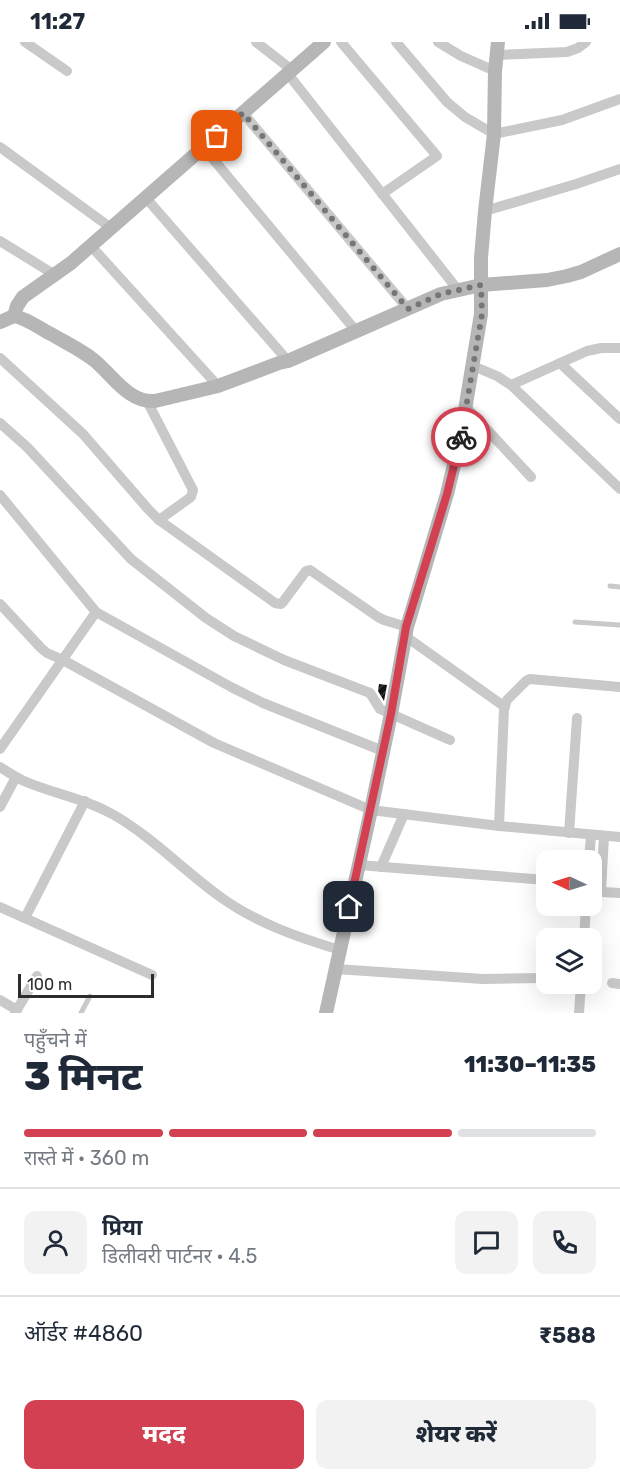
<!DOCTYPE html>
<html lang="hi">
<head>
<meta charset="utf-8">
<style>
	:root { --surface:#fff; --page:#f2f2f3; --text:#1f2937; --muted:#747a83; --line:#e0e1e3; --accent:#d24051 }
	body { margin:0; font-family:Rubik,"Noto Sans Devanagari",sans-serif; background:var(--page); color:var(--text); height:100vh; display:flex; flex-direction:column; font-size:22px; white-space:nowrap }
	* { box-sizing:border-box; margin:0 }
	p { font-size:20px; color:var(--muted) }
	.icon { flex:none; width:33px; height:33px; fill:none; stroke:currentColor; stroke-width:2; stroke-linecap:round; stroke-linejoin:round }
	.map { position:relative; height:971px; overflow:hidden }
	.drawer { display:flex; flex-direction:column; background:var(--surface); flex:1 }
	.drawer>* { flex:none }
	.needle { width:39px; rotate:274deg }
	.fabs { position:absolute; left:536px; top:808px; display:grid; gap:12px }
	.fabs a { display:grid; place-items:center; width:66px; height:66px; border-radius:12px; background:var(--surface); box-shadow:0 6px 24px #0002; font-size:30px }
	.scale { position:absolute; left:18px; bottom:15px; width:136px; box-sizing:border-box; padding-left:6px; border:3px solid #2c2c2c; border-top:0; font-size:16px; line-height:21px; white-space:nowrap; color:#2c2c2c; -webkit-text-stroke:4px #fff; paint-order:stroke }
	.pin { position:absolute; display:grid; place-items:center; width:51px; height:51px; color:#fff; margin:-26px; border-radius:12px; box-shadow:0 3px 9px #0006 }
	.courier { position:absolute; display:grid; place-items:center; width:60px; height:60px; margin:-30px; border:4px solid #d24051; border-radius:50%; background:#fff; color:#222; box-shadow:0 2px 8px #0007 }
	.summary em { font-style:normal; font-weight:800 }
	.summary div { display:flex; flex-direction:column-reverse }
	.summary { display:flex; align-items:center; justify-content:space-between; height:102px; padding:0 24px }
	h1 { font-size:39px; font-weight:800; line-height:45px }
	.bar { display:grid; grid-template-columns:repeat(4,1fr); gap:9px 6px; align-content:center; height:72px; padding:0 24px }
	.bar i { height:8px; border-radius:4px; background:var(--line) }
	.bar .selected { background:var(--accent) }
	.bar p { grid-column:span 4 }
	.line { display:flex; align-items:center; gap:15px; padding:0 24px; border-top:2px solid var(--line) }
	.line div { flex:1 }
	.round { display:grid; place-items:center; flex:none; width:63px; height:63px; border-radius:12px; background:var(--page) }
	.cta { display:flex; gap:12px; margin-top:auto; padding:12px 24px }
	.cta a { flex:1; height:69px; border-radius:12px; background:var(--accent); color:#fff; font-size:24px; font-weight:800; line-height:69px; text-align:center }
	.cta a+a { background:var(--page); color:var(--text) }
	.status { display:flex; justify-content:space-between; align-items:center; height:42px; padding:0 30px; background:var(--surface); direction:ltr }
	.status svg { height:16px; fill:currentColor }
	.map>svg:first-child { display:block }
	.building { fill:url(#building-hatch) }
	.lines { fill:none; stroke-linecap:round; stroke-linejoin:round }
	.lane { stroke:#c9c9c9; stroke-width:5 }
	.street { stroke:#c9c9c9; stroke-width:10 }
	.secondary { stroke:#b6b6b6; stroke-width:14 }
	.done { stroke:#767676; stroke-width:6; stroke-dasharray:0 10.8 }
	.route { stroke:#d24051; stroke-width:8 }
</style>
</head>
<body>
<div class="status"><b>11:27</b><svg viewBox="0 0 49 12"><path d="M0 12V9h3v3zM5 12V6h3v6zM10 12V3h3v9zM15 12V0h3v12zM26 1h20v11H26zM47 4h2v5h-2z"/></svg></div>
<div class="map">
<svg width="620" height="971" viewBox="0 0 620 971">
	<defs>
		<pattern id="building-hatch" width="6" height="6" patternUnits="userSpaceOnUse" patternTransform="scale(1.5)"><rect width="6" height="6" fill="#131313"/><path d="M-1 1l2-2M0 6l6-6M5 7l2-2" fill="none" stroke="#363636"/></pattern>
	</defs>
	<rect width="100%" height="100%" fill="#fff"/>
	<polygon class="building" points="379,642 387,643 384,659 378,649"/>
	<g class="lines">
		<g class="lane">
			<polyline points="610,544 620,545"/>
			<polyline points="575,580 620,583"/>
			<polyline points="81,971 90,954"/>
		</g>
		<g class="street">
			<polyline points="25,0 67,29"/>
			<polyline points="256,0 292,28"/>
			<polyline points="341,0 437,114 382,152"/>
			<polyline points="396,0 447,60 465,75 494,92 562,78 620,57"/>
			<polyline points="438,0 461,14 495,29"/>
			<polyline points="497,13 567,10 578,6 586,0"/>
			<polyline points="288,32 458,248"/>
			<polyline points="243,71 408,267"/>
			<polyline points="0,105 111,186"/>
			<polyline points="204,106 356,289"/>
			<polyline points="146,156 288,319"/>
			<polyline points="485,169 576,142 620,127"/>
			<polyline points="0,199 55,233"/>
			<polyline points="91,204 218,344"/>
			<polyline points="0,316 83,392 148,467 159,478 275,561 281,562 283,560 306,529 310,528 378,575 384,578 407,585"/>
			<polyline points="560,321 620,377"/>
			<polyline points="473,324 497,334 511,343 620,447"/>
			<polyline points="511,343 587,309 601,306 620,306"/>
			<polyline points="147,359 193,448 191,455 159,478"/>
			<polyline points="466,365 531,435"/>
			<polyline points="0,381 27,405 131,517 206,576 234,594 284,618 370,651 380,667 450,698"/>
			<polyline points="0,453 96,570 231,645 263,661 383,709"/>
			<polyline points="0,562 41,606 47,611 63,618 214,701 371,768 499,784 620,795"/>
			<polyline points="405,594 505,665"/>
			<polyline points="0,707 96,570"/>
			<path d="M0,725c8,5 15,10 24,14 30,13 60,17 90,34 38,22 69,55 105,81 37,27 78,41 121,54"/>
			<polyline points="0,765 16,735"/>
			<polyline points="499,784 504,667 507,658 526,639 530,637 620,645"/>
			<polyline points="569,791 577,676"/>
			<polyline points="604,794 601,849 603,850 620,851"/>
			<polyline points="589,819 591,793"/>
			<polyline points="359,823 546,838"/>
			<polyline points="381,825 404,772"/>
			<polyline points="0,865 152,933"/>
			<polyline points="25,876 85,759"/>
			<polyline points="584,897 586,864"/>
			<polyline points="336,927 483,937 546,936"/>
			<polyline points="612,941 620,942"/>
			<polyline points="0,958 17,968"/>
			<polyline points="15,971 37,934"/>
			<polyline points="579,971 581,942"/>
		</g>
		<g class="secondary">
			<polyline points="14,274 17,264 23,255 71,221 324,0"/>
			<path d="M0,280l14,-6c14,3 25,12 37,18 15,9 31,16 44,27 18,15 34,42 60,40l63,-15 61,-23 9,-2 153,-67 40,-9 66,-5 20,-4 14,-4 39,-18"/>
			<polyline points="326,971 371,768 391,672 407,585 447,452 460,398 481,272 481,216 485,169 494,92 495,29 498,0"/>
		</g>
	</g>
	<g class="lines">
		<polyline class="done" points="217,94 243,71 408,267 441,252 481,243 482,272 461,395"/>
		<polyline class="route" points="349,865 391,672 406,585 447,452 461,395"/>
	</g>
</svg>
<div class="fabs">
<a><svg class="needle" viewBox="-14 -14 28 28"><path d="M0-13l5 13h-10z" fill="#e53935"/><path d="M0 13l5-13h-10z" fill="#747a83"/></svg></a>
<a><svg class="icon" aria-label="layers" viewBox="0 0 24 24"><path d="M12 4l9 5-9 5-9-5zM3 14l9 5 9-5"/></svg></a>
</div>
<div class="scale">100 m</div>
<div class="pin" style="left:217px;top:94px;background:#ea580c"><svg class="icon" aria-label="bag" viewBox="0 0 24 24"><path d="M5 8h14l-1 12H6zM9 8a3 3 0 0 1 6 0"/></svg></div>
<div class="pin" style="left:349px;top:865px;background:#1f2937"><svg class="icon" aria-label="home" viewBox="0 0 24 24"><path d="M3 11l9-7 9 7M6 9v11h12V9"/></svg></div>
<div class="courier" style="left:461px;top:395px"><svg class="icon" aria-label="bike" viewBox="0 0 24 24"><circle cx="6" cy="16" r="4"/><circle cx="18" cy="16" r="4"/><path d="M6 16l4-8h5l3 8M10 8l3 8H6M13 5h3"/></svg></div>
</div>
<section class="drawer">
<div class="summary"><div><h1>3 मिनट</h1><p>पहुँचने में</p></div><em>11:30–11:35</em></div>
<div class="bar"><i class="selected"></i><i class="selected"></i><i class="selected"></i><i></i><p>रास्ते में · 360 m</p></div>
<div class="line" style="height:108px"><a class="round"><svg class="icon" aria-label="person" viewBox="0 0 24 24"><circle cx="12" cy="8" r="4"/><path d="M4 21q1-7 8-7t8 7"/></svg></a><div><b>प्रिया</b><p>डिलीवरी पार्टनर · 4.5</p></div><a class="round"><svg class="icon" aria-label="chat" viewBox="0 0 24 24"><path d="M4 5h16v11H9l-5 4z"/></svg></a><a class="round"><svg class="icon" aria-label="phone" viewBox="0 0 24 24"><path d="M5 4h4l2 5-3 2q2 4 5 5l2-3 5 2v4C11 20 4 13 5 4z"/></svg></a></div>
<div class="line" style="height:78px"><div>ऑर्डर #4860</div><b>₹588</b></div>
<div class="cta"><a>मदद</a><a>शेयर करें</a></div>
</section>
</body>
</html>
